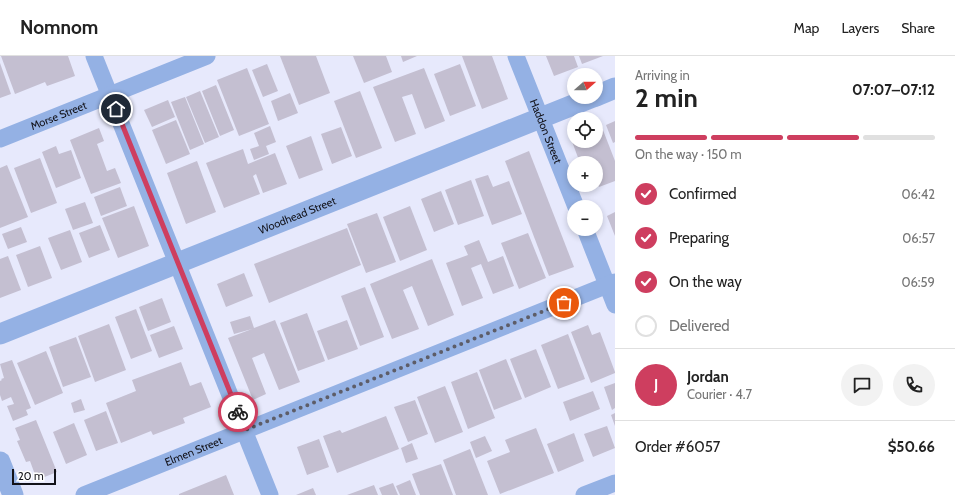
<!DOCTYPE html>
<html lang="en">
<head>
<meta charset="utf-8">
<style>
	:root { --surface:#fff; --page:#f2f2f2; --text:#222; --muted:#767676; --line:#e0e0e0; --accent:#ce3e5f }
	body { margin:0; font-family:Cabin,sans-serif; background:var(--page); color:var(--text); height:100vh; display:flex; flex-direction:column; font-size:15px; white-space:nowrap }
	* { box-sizing:border-box; margin:0 }
	p { font-size:13px; color:var(--muted) }
	.icon { flex:none; width:22px; height:22px; fill:none; stroke:currentColor; stroke-width:2; stroke-linecap:round; stroke-linejoin:round }
	.map { position:relative; flex:1; overflow:hidden }
	.panel { display:flex; flex-direction:column; background:var(--surface); width:340px }
	.panel>* { flex:none }
	.needle { width:26px; rotate:69deg }
	.buttons { position:absolute; left:567px; top:12px; display:grid; gap:8px }
	.buttons a { display:grid; place-items:center; width:36px; height:36px; border-radius:50%; background:var(--surface); box-shadow:0 2px 6px #0003; font-size:20px }
	.scale { position:absolute; left:12px; bottom:10px; width:44px; box-sizing:border-box; padding-left:4px; border:2px solid #121219; border-top:0; font-size:11px; line-height:14px; white-space:nowrap; color:#121219; -webkit-text-stroke:3px #fff; paint-order:stroke }
	.pin { position:absolute; display:grid; place-items:center; width:34px; height:34px; color:#fff; margin:-17px; border:2px solid #fff; border-radius:50%; box-shadow:0 1px 4px #0007 }
	.courier { position:absolute; display:grid; place-items:center; width:40px; height:40px; margin:-20px; border:3px solid #ce3e5f; border-radius:50%; background:#fff; color:#222; box-shadow:0 1px 5px #0007 }
	.headline em { font-style:normal; font-weight:800 }
	.headline div { display:flex; flex-direction:column-reverse }
	.headline { display:flex; align-items:center; justify-content:space-between; height:68px; padding:0 20px }
	h1 { font-size:26px; font-weight:800; line-height:30px }
	.bar { display:grid; grid-template-columns:repeat(4,1fr); gap:6px 4px; align-content:center; height:48px; padding:0 20px }
	.bar i { height:5px; border-radius:3px; background:var(--line) }
	.bar .current { background:var(--accent) }
	.bar p { grid-column:span 4 }
	.line { display:flex; align-items:center; gap:10px; padding:0 20px; border-top:1px solid var(--line) }
	.line div { flex:1 }
	.round { display:grid; place-items:center; flex:none; width:42px; height:42px; border-radius:21px; background:var(--page) }
	ol { padding:0 20px; list-style:none }
	li { display:flex; align-items:center; gap:12px; height:44px }
	li p { margin-inline-start:auto }
	li .icon { padding:4px; border-radius:50%; background:var(--accent); color:#fff; stroke-width:4 }
	li:last-child { color:var(--muted) }
	li i { width:22px; height:22px; border:2px solid var(--line); border-radius:50% }
	header { display:flex; align-items:center; gap:24px; box-sizing:border-box; height:56px; padding:0 20px; background:var(--surface); border-bottom:1px solid var(--line) }
	header strong { font-size:19px }
	nav { display:flex; gap:22px; margin-inline-start:auto; font-size:14px }
	main { display:flex; flex:1; min-height:0 }
	.map>svg:first-child { display:block }
	.building { fill:#c4bfd1 }
	.lines { fill:none; stroke-linecap:round; stroke-linejoin:round }
	.minor { stroke:#94b1e4; stroke-width:17 }
	.tertiary { stroke:#94b1e4; stroke-width:21 }
	.done { stroke:#5d5d68; stroke-width:4; stroke-dasharray:0 7.2 }
	.route { stroke:#ce3e5f; stroke-width:5 }
	.labels { text-anchor:middle; dominant-baseline:central; stroke-width:3; stroke-linejoin:round; paint-order:stroke }
	.street-label { font-size:11px; fill:#121219; stroke:#fff }
</style>
</head>
<body>
<header>
<strong>Nomnom</strong>
<nav><a>Map</a><a>Layers</a><a>Share</a></nav>
</header>
<main>
<div class="map">
<svg width="615" height="439" viewBox="0 0 615 439">
	<rect width="100%" height="100%" fill="#e7e9fc"/>
	<g class="building">
		<polygon points="1,0 68,0 75,20 47,30 45,26 15,38"/>
		<polygon points="280,0 316,0 330,37 299,49"/>
		<polygon points="353,0 386,0 392,16 364,27"/>
		<polygon points="401,0 417,0 403,6"/>
		<polygon points="462,0 492,0 508,43 482,53"/>
		<polygon points="546,0 574,0 578,11 554,20"/>
		<polygon points="579,0 603,0 582,8"/>
		<polygon points="0,7 11,38 0,42"/>
		<polygon points="267,8 278,35 263,41 252,14"/>
		<polygon points="460,8 476,50 450,60 434,18"/>
		<polygon points="247,12 269,68 239,80 217,24"/>
		<polygon points="424,12 445,65 425,73 412,38 402,41 416,78 395,86 373,31"/>
		<polygon points="216,29 234,74 220,80 202,35"/>
		<polygon points="200,35 219,81 205,87 186,41"/>
		<polygon points="360,35 382,92 356,102 334,45"/>
		<polygon points="290,37 298,57 278,65 271,45"/>
		<polygon points="185,41 204,88 190,94 171,46"/>
		<polygon points="168,44 175,61 152,71 144,54"/>
		<polygon points="176,64 190,98 166,108 152,74"/>
		<polygon points="615,65 615,86 613,87 606,69"/>
		<polygon points="601,69 615,105 615,125 599,131 596,122 596,107 580,107 570,80 574,79 574,85 596,85 596,71"/>
		<polygon points="270,70 276,86 266,90 269,98 254,104 250,93 259,90 254,77"/>
		<polygon points="341,71 352,100 332,108 321,78"/>
		<polygon points="99,72 104,85 97,88 107,115 115,112 121,127 91,138 70,84"/>
		<polygon points="311,80 323,114 299,123 286,90"/>
		<polygon points="56,90 59,98 71,94 81,122 56,132 42,96"/>
		<polygon points="243,93 248,108 275,97 287,128 263,137 256,118 253,120 260,138 224,152 206,107"/>
		<polygon points="529,95 574,211 549,220 505,105"/>
		<polygon points="40,102 57,147 31,157 14,112"/>
		<polygon points="197,105 216,156 186,168 167,117"/>
		<polygon points="7,109 28,161 0,172 0,112"/>
		<polygon points="488,119 493,131 509,125 522,158 492,169 475,123"/>
		<polygon points="471,124 484,160 458,169 445,134"/>
		<polygon points="120,131 127,150 101,160 94,141"/>
		<polygon points="441,135 454,168 434,176 421,143"/>
		<polygon points="85,146 93,167 73,174 65,153"/>
		<polygon points="134,150 149,190 118,202 102,162"/>
		<polygon points="410,150 427,194 400,205 383,161"/>
		<polygon points="615,156 615,180 607,160"/>
		<polygon points="377,157 396,206 366,217 347,168"/>
		<polygon points="100,169 110,194 89,202 79,177"/>
		<polygon points="21,171 27,186 8,193 2,178"/>
		<polygon points="347,172 361,209 269,247 254,208"/>
		<polygon points="70,174 82,206 61,214 48,182"/>
		<polygon points="528,177 546,222 519,233 501,187"/>
		<polygon points="479,184 488,206 503,200 514,230 493,238 481,208 471,212 483,242 462,250 446,207 468,199 464,190"/>
		<polygon points="40,190 52,222 28,231 16,199"/>
		<polygon points="8,200 21,234 0,242 0,203"/>
		<polygon points="432,203 454,259 428,270 412,230 403,234 419,273 392,283 370,228"/>
		<polygon points="244,217 253,240 226,251 217,228"/>
		<polygon points="365,231 384,281 360,290 341,240"/>
		<polygon points="162,242 171,266 148,275 139,251"/>
		<polygon points="136,253 152,295 131,303 115,261"/>
		<polygon points="307,257 325,305 298,315 280,267"/>
		<polygon points="250,260 254,272 275,264 300,326 279,334 264,297 252,302 266,338 253,344 228,282 252,273 234,278 230,266"/>
		<polygon points="347,264 358,293 328,304 317,275"/>
		<polygon points="109,268 126,314 95,326 78,280"/>
		<polygon points="588,269 592,279 600,276 615,316 615,317 591,327 571,276"/>
		<polygon points="174,270 183,293 159,302 150,279"/>
		<polygon points="568,278 585,323 558,333 541,289"/>
		<polygon points="76,281 91,321 63,331 49,291"/>
		<polygon points="536,293 551,331 525,342 510,303"/>
		<polygon points="46,295 63,337 35,349 17,307"/>
		<polygon points="506,303 522,343 494,354 479,314"/>
		<polygon points="12,304 31,352 26,354 28,359 13,365 7,350 14,348 11,341 2,345 0,339 0,325 2,324 1,323 4,322 0,308"/>
		<polygon points="181,306 190,330 201,326 211,351 183,362 185,367 153,379 151,375 121,387 106,347 136,335 132,324"/>
		<polygon points="477,316 495,362 468,373 451,326"/>
		<polygon points="615,327 615,352 612,354 604,331"/>
		<polygon points="445,330 463,376 435,387 417,341"/>
		<polygon points="593,335 600,353 570,365 563,346"/>
		<polygon points="81,343 85,354 74,357 71,347"/>
		<polygon points="415,344 428,378 408,386 394,351"/>
		<polygon points="106,355 118,387 96,395 84,364"/>
		<polygon points="615,357 615,370 611,359"/>
		<polygon points="386,360 399,393 337,417 323,380 340,374 342,377"/>
		<polygon points="36,364 57,416 37,424 30,405 26,406 17,385 20,384 15,372"/>
		<polygon points="74,367 87,399 66,408 53,376"/>
		<polygon points="607,370 615,392 593,401 584,378"/>
		<polygon points="536,372 554,417 500,438 487,405 510,396 505,384"/>
		<polygon points="574,377 584,405 558,416 547,388"/>
		<polygon points="485,380 492,395 476,402 470,386"/>
		<polygon points="319,383 329,411 307,419 297,391"/>
		<polygon points="412,387 418,403 406,407 401,392"/>
		<polygon points="470,393 488,439 456,439 443,404"/>
		<polygon points="441,408 453,439 420,439 412,418"/>
		<polygon points="226,419 234,439 179,439 179,438"/>
		<polygon points="410,424 416,439 400,439 396,430"/>
		<polygon points="393,427 398,439 382,439 379,432"/>
		<polygon points="374,429 378,439 347,439"/>
		<polygon points="313,432 316,439 296,439"/>
	</g>
	<g class="lines">
		<g class="minor">
			<polyline points="94,0 270,439"/>
			<path id="s1" d="M516,0l60,151"/>
			<path id="s2" d="M0,83l207,-83"/>
			<polyline points="585,173 615,249"/>
			<path id="s3" d="M84,439l531,-213"/>
			<polyline points="584,439 615,427"/>
		</g>
		<g class="tertiary">
			<polyline points="596,40 615,32"/>
			<path id="s4" d="M0,278l593,-237"/>
			<polyline points="0,406 13,439"/>
		</g>
	</g>
	<g class="lines">
		<polyline class="done" points="238,356 245,374 564,247"/>
		<polyline class="route" points="116,53 238,356"/>
	</g>
	<g class="labels">
		<g class="street-label">
			<text stroke="none"><textPath href="#s2" startOffset="63">Morse Street</textPath></text>
			<text stroke="none"><textPath href="#s1" startOffset="81">Haddon Street</textPath></text>
			<text stroke="none"><textPath href="#s4" startOffset="320">Woodhead Street</textPath></text>
			<text stroke="none"><textPath href="#s3" startOffset="118">Elmen Street</textPath></text>
		</g>
	</g>
</svg>
<div class="buttons">
<a><svg class="needle" viewBox="-14 -14 28 28"><path d="M0-13l5 13h-10z" fill="#e53935"/><path d="M0 13l5-13h-10z" fill="#767676"/></svg></a>
<a><svg class="icon" aria-label="locate" viewBox="0 0 24 24"><circle cx="12" cy="12" r="6"/><path d="M12 2v4M12 18v4M2 12h4M18 12h4"/></svg></a>
<a>+</a>
<a>−</a>
</div>
<div class="scale">20 m</div>
<div class="pin" style="left:564px;top:247px;background:#ea580c"><svg class="icon" aria-label="bag" viewBox="0 0 24 24"><path d="M5 8h14l-1 12H6zM9 8a3 3 0 0 1 6 0"/></svg></div>
<div class="pin" style="left:116px;top:53px;background:#1f2937"><svg class="icon" aria-label="home" viewBox="0 0 24 24"><path d="M3 11l9-7 9 7M6 9v11h12V9"/></svg></div>
<div class="courier" style="left:238px;top:356px"><svg class="icon" aria-label="bike" viewBox="0 0 24 24"><circle cx="6" cy="16" r="4"/><circle cx="18" cy="16" r="4"/><path d="M6 16l4-8h5l3 8M10 8l3 8H6M13 5h3"/></svg></div>
</div>
<section class="panel">
<div class="headline"><div><h1>2 min</h1><p>Arriving in</p></div><em>07:07–07:12</em></div>
<div class="bar"><i class="current"></i><i class="current"></i><i class="current"></i><i></i><p>On the way · 150 m</p></div>
<ol>
<li><svg class="icon" aria-label="check" viewBox="0 0 24 24"><path d="M5 12l5 5 9-10"/></svg>Confirmed<p>06:42</p></li>
<li><svg class="icon" aria-label="check" viewBox="0 0 24 24"><path d="M5 12l5 5 9-10"/></svg>Preparing<p>06:57</p></li>
<li><svg class="icon" aria-label="check" viewBox="0 0 24 24"><path d="M5 12l5 5 9-10"/></svg>On the way<p>06:59</p></li>
<li><i></i>Delivered</li>
</ol>
<div class="line" style="height:72px"><b class="round" style="background:var(--accent);color:#fff">J</b><div><b>Jordan</b><p>Courier · 4.7</p></div><a class="round"><svg class="icon" aria-label="chat" viewBox="0 0 24 24"><path d="M4 5h16v11H9l-5 4z"/></svg></a><a class="round"><svg class="icon" aria-label="phone" viewBox="0 0 24 24"><path d="M5 4h4l2 5-3 2q2 4 5 5l2-3 5 2v4C11 20 4 13 5 4z"/></svg></a></div>
<div class="line" style="height:52px"><div>Order #6057</div><b>$50.66</b></div>
</section>
</main>
</body>
</html>
